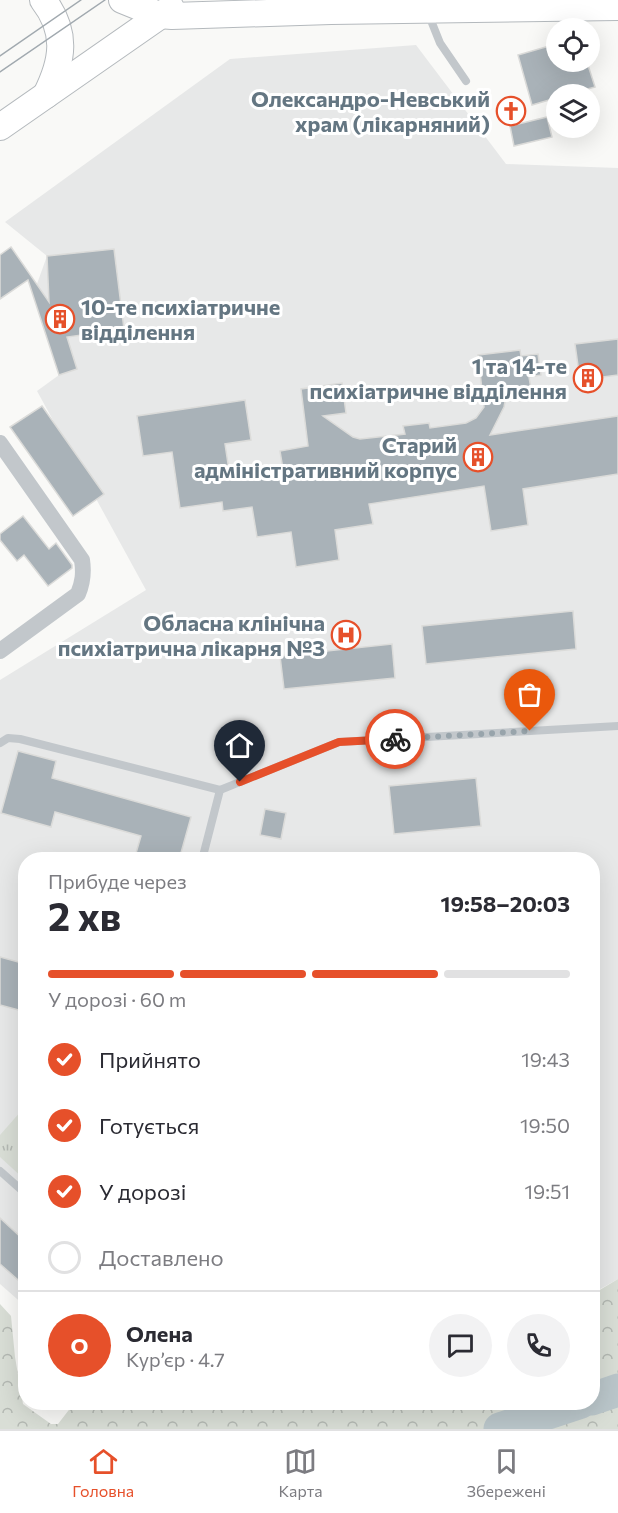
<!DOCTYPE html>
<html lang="uk">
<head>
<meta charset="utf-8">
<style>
	:root { --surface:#fff; --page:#f2f2f3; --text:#2b2b33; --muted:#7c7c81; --line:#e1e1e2; --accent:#e6502a }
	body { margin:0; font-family:Commissioner,sans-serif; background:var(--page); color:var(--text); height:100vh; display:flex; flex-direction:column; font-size:22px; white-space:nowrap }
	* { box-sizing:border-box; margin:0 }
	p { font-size:20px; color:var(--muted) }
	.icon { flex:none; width:33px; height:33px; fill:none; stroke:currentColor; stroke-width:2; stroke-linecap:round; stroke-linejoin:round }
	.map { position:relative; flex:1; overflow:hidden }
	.sheet { position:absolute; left:18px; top:852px; width:582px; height:558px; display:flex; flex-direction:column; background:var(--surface); border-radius:24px; box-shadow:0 6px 24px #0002 }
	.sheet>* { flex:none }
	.tools { position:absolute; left:546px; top:18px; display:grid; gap:12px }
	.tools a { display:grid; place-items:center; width:54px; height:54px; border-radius:50%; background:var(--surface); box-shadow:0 6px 24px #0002; font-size:30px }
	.pin { position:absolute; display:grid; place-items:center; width:51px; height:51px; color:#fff; margin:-62px -26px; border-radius:50% 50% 50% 0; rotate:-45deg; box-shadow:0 0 6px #0007 }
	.pin .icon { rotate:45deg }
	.courier { position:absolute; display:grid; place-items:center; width:60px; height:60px; margin:-30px; border:4px solid #e6502a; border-radius:50%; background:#fff; color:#222; box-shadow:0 2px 8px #0007 }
	.summary em { font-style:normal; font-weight:700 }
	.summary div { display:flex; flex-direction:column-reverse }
	.summary { display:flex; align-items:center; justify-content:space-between; height:102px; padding:0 30px }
	h1 { font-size:39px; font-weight:700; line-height:45px }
	.bar { display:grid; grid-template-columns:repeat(4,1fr); gap:9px 6px; align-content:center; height:72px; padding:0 30px }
	.bar i { height:8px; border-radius:4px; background:var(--line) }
	.bar .active { background:var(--accent) }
	.bar p { grid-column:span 4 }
	.line { display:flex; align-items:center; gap:15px; padding:0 30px; border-top:2px solid var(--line) }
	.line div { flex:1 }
	.round { display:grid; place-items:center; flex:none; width:63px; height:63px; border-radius:32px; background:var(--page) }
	ol { padding:0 30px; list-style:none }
	li { display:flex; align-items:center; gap:18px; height:66px }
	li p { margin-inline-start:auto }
	li .icon { padding:6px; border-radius:50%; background:var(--accent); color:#fff; stroke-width:4 }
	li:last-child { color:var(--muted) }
	li i { width:33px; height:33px; border:3px solid var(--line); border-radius:50% }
	.tabs { display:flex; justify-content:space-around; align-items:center; height:84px; border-top:2px solid var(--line); background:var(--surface); font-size:16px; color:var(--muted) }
	.tabs a { display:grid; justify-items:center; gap:3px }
	.tabs .active { color:var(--accent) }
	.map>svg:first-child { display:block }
	.built { fill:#e7e8e8 }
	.grass { fill:url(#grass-tufts) }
	.forest { fill:url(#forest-crowns) }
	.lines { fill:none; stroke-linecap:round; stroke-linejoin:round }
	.river { stroke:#bac6ca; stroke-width:33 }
	.building { fill:#a9b2b8; stroke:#dbdbd9; stroke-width:1.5 }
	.primary-casing { stroke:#b4b9bd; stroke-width:28 }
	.service { stroke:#c2c7cb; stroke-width:8 }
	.minor { stroke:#c2c7cb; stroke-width:16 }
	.primary { stroke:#fff; stroke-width:26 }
	.tram { stroke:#a1a9af; stroke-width:1.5 }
	.done { stroke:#98a4ab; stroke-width:6; stroke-dasharray:0 10.8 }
	.route { stroke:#e6502a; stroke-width:8 }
	.labels { text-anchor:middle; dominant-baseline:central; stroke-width:6; stroke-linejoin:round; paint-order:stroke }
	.poi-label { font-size:22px; font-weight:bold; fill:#647682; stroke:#fff; text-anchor:end }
</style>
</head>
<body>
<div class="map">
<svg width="618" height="1429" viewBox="0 0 618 1429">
	<defs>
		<pattern id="grass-tufts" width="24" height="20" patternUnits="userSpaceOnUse" patternTransform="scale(1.5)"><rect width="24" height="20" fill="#d9ded6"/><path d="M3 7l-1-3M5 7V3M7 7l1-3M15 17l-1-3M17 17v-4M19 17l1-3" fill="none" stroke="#b4b9b3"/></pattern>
		<pattern id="forest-crowns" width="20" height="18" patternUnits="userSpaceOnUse" patternTransform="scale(1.5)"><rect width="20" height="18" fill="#d9ded6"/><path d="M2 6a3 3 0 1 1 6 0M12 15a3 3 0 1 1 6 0" fill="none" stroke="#b4b9b3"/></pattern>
	</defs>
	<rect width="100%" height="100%" fill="#f9f9f7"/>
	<polygon class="built" points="416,45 506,164 618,168 618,1279 593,1293 592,860 26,860 25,1306 0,1284 0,680 146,590 37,391 59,375 33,295 47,256 5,222 230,59"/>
	<polygon class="grass" points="22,1110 25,1111 25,1180 0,1157 0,1135"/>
	<polygon class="forest" points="618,1279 618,1429 0,1429 0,1304 11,1316 15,1357 23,1404 51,1424 58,1424 75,1402 379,1402 398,1404 401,1402 592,1402 593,1294"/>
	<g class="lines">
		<g class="river">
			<polyline points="592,1399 618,1390"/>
			<polyline points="500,1429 581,1402"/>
		</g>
	</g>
	<g class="building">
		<polygon points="556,44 556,62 587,62 595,87 569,94 556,94 556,98 532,105 518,55"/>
		<polygon points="547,117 552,137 514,146 510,126"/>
		<polygon points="11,247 49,302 47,256 114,249 124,329 67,337 77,369 59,375 28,280 0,299 0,255"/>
		<polygon points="618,339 618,375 580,380 575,344"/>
		<polygon points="520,350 521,356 538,354 541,375 529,377 531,389 507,392 504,407 490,435 618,416 618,474 523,489 528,525 491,531 484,486 369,504 373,524 335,530 339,560 296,567 291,532 257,537 252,507 223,511 222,502 180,508 172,452 143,456 137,416 245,400 251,440 225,444 230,477 283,469 280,451 308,446 301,389 342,383 346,413 323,416 353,437 360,439 405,434 403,426 429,423 430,428 466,423 476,418 484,407 478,355"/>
		<polygon points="42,406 104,494 73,516 10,427"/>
		<polygon points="23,516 49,549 56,543 72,565 72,568 48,586 24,555 17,561 0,540 0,534"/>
		<polygon points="573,611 576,649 426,664 422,626"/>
		<polygon points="392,644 395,678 284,689 280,656"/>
		<polygon points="18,751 56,761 52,778 191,817 179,860 134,860 141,836 55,812 51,827 1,813"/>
		<polygon points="476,778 481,826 394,834 389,786"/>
		<polygon points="265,809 286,813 281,839 260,835"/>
		<polygon points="0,957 22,963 19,976 26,978 26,1012 0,1005"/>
		<polygon points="0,1218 26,1242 26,1287 0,1264"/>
	</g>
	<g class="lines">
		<g class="primary-casing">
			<g id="primary">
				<path d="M43,0c25,32 20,61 3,95"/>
				<polyline points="122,0 159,15 172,16 331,11 618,7"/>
				<polyline points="0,127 171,8"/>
			</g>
		</g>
		<g class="service">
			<polyline points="428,13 440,43 466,81"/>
			<polyline points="0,743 8,738 20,739 220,790 202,860"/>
			<polyline points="220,790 339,742 618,726"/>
			<polyline points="0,1171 26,1194"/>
		</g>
		<path class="minor" d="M0,443l82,117c2,13 1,22 -4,34l-78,57"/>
		<use href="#primary" class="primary"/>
		<g class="tram">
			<polyline points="0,56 81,0"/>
			<polyline points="0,72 105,0"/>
		</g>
	</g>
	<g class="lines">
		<polyline class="done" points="395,739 530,731"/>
		<polyline class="route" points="240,782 339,742 395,739"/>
	</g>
	<defs>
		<g id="church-ring" transform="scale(1.5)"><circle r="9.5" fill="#fff" stroke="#e6502a" stroke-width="1.5"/><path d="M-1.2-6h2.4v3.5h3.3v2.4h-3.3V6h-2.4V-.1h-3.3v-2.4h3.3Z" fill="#e6502a"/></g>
		<g id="building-ring" transform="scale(1.5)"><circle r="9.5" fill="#fff" stroke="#e6502a" stroke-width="1.5"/><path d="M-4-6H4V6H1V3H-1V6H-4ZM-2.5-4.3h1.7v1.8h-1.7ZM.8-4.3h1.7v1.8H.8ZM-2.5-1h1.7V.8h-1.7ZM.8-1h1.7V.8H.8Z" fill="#e6502a"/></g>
		<g id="hospital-ring" transform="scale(1.5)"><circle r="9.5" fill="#fff" stroke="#e6502a" stroke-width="1.5"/><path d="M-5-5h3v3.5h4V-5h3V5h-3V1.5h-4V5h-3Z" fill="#e6502a"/></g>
	</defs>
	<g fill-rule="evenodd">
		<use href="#church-ring" x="511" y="111"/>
		<use href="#building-ring" x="60" y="319"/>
		<use href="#building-ring" x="588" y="378"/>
		<use href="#building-ring" x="478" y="457"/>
		<use href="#hospital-ring" x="346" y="635"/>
	</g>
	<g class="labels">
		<g class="poi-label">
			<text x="490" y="98">Олександро-Невський<tspan x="490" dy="25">храм (лікарняний)</tspan></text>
			<text x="81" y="306" text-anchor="start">10-те психіатричне<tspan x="81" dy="25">відділення</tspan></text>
			<text x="567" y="365">1 та 14-те<tspan x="567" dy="25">психіатричне відділення</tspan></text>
			<text x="457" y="444">Старий<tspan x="457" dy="25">адміністративний корпус</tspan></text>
			<text x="325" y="622">Обласна клінічна<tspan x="325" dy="25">психіатрична лікарня №3</tspan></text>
		</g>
	</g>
</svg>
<div class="tools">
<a><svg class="icon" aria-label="locate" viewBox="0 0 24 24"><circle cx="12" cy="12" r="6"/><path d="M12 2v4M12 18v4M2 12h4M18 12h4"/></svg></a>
<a><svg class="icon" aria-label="layers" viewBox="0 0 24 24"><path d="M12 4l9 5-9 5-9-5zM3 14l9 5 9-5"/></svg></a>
</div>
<div class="pin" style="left:530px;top:731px;background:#ea580c"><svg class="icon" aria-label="bag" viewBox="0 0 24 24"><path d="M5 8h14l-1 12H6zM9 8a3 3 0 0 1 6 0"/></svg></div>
<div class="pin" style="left:240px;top:782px;background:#1f2937"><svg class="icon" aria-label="home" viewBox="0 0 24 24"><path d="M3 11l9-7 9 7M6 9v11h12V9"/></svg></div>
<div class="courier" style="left:395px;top:739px"><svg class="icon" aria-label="bike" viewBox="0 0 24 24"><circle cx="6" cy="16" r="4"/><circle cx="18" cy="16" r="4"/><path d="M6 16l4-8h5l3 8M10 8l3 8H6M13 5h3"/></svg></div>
<section class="sheet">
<div class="summary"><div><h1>2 хв</h1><p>Прибуде через</p></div><em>19:58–20:03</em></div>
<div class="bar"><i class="active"></i><i class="active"></i><i class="active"></i><i></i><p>У дорозі · 60 m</p></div>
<ol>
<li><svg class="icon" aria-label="check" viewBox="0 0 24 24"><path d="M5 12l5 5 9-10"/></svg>Прийнято<p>19:43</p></li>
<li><svg class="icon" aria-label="check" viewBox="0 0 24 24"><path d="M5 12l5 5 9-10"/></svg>Готується<p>19:50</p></li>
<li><svg class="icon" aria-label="check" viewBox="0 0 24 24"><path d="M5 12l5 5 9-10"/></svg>У дорозі<p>19:51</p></li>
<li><i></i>Доставлено</li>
</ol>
<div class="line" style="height:108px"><b class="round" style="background:var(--accent);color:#fff">О</b><div><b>Олена</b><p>Кур’єр · 4.7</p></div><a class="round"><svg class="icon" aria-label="chat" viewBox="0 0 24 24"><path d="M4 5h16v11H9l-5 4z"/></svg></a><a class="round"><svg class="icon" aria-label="phone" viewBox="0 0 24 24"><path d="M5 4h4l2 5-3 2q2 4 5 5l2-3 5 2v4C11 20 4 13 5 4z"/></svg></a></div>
</section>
</div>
<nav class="tabs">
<a class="active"><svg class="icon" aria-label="home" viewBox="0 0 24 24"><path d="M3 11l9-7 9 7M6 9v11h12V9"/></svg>Головна</a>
<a><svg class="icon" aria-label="map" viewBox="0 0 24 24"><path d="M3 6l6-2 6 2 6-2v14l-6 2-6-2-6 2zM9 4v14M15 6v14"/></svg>Карта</a>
<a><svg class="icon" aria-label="saved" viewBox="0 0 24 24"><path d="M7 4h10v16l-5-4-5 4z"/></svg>Збережені</a>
</nav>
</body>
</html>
